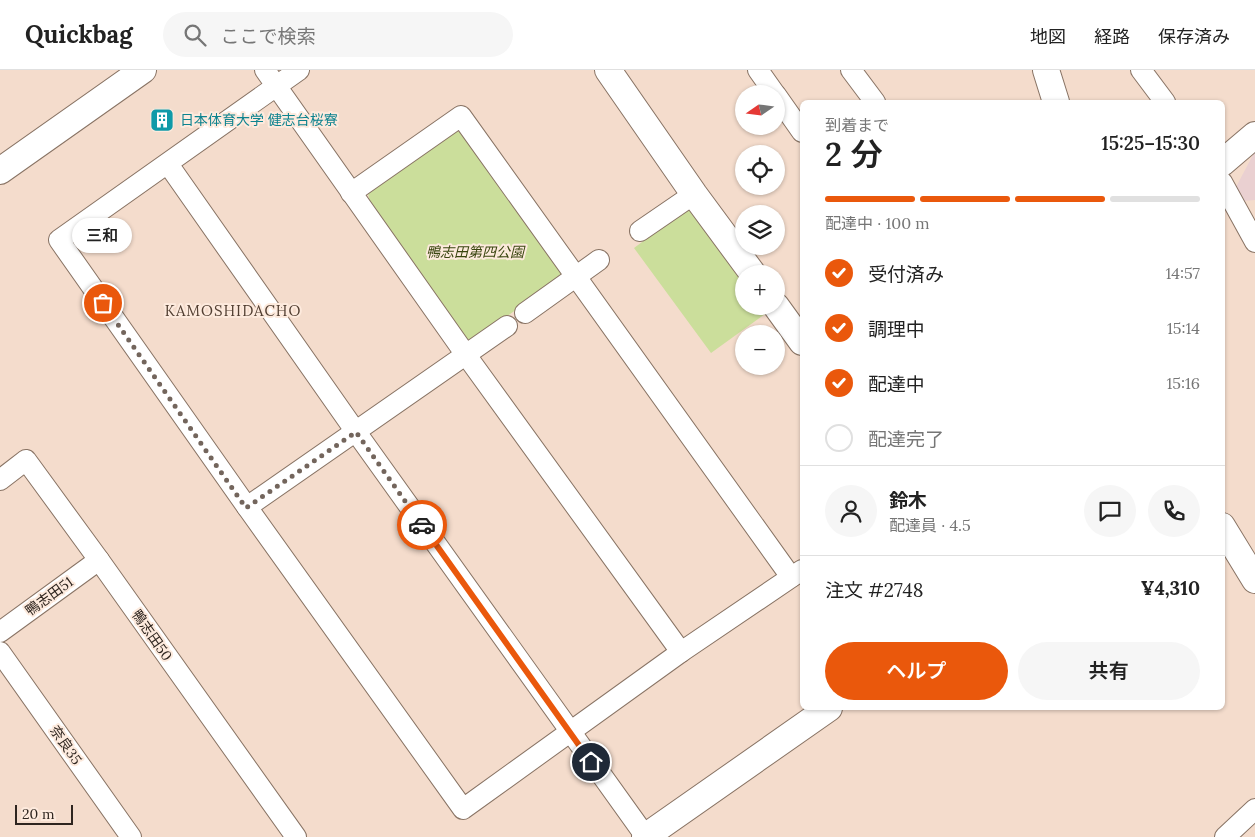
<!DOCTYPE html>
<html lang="ja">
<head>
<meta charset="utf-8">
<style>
	:root { --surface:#fff; --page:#f6f6f6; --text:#222; --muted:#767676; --line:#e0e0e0; --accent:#ea580c }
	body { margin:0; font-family:Lora,"Noto Sans JP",serif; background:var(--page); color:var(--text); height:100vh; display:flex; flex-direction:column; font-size:19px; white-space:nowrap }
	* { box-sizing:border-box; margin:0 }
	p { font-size:16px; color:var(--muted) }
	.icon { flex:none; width:28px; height:28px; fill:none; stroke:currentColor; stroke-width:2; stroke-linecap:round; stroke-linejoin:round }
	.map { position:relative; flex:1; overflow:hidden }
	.sheet { position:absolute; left:800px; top:30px; width:425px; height:610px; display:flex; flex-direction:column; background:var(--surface); border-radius:8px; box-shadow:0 1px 4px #0004 }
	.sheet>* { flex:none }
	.needle { width:32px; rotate:256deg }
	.tools { position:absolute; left:735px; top:15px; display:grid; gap:10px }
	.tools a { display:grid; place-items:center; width:50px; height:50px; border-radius:50%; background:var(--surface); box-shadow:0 1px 4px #0004; font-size:25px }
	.scale { position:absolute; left:15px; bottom:12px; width:58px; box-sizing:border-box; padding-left:5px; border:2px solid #2e251f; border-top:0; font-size:14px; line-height:18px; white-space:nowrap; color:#2e251f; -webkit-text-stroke:4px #fdeadd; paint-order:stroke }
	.pin { position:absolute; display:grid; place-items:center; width:42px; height:42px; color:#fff; margin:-21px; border:2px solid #fff; border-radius:50%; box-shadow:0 1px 5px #0007 }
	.courier { position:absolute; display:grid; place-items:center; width:50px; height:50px; margin:-25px; border:4px solid #ea580c; border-radius:50%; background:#fff; color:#222; box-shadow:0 1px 6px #0007 }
	.bubble { position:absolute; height:35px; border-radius:18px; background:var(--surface); box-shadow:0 1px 4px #0004; font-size:16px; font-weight:600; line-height:35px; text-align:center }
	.overview em { font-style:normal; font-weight:600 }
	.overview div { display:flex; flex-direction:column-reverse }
	.overview { display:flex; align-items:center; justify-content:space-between; height:85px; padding:0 25px }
	h1 { font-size:32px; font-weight:600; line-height:38px }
	.bar { display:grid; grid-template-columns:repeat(4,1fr); gap:8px 5px; align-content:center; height:60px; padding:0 25px }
	.bar i { height:6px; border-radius:4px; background:var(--line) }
	.bar .on { background:var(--accent) }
	.bar p { grid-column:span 4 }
	.line { display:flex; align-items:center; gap:12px; padding:0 25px; border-top:1px solid var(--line) }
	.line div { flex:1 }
	.round { display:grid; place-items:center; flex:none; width:52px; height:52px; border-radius:26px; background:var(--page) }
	ol { padding:0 25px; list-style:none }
	li { display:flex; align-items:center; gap:15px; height:55px }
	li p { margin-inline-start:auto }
	li .icon { padding:5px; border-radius:50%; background:var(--accent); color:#fff; stroke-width:4 }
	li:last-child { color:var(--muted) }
	li i { width:28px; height:28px; border:2px solid var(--line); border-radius:50% }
	.button { display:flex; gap:10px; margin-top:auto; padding:10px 25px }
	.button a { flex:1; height:58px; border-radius:30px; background:var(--accent); color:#fff; font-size:20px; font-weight:600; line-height:58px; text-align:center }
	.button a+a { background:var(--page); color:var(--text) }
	header { display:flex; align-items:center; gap:30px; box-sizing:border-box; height:70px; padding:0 25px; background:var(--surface); border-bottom:1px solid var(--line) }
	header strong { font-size:24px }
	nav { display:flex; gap:28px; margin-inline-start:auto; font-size:18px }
	.search { width:350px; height:45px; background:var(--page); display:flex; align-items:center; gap:12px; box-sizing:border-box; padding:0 18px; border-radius:28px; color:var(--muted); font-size:19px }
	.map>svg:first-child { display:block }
	.industrial { fill:#ead0d1 }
	.green { fill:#cbde9b }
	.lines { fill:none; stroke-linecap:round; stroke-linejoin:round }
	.minor-casing { stroke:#887364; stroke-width:22 }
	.tertiary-casing { stroke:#887364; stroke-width:28 }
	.minor { stroke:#fff; stroke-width:20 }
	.tertiary { stroke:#fff; stroke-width:26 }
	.done { stroke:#73655c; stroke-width:5; stroke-dasharray:0 9 }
	.route { stroke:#ea580c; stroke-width:6 }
	.labels { text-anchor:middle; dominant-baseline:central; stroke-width:4; stroke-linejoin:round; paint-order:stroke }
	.culture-label { font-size:14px; fill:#0d838f; stroke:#fdeadd; text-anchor:start }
	.park-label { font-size:14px; font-style:italic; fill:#39450f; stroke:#fdeadd }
	.street-label { font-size:14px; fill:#2e251f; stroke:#fdeadd }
	.neighbourhood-label { font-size:15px; letter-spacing:1px; fill:#523f32; stroke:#fdeadd }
</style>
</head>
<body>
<header>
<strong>Quickbag</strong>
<div class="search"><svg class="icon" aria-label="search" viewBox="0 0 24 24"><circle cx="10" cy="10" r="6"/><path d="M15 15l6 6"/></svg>ここで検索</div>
<nav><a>地図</a><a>経路</a><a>保存済み</a></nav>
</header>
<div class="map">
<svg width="1255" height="767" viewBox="0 0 1255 767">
	<rect width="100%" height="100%" fill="#f4dccc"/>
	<polygon class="industrial" points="1255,81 1255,130 1243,131 1236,117"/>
	<g class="green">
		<polygon points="451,60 464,63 563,201 559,209 474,270 464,269 371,139 368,123"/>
		<polygon points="688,138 744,214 744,236 760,236 765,244 711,283 634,178"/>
	</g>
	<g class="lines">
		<g class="minor-casing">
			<g id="minor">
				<polyline points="265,0 466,285 681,582"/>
				<polyline points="299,0 59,170 247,437 463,739 681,582 802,500"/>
				<polyline points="758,0 775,24"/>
				<polyline points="851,0 875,32"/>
				<polyline points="1141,0 1165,32"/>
				<polyline points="776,25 802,62"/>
				<polyline points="168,94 356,362 646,767"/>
				<polyline points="1222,112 1255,172"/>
				<polyline points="351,123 461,46 791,507"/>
				<polyline points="640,161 694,124"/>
				<polyline points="525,243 599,190"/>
				<polyline points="0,410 26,390 99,490 296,767"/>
				<polyline points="247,437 507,256"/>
				<polyline points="0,562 99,490"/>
				<polyline points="0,582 131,767"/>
				<polyline points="1225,767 1255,739"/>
			</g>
		</g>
		<g class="tertiary-casing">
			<g id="tertiary">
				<polyline points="608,0 694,124 753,204"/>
				<polyline points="1046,0 1056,32"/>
				<polyline points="1222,93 1255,65"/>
				<polyline points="0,101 143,0"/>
				<polyline points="776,236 802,272"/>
				<polyline points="1222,456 1255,510"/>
				<polyline points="645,767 829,638"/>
			</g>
		</g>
		<use href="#minor" class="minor"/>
		<use href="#tertiary" class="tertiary"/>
	</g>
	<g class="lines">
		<polyline class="done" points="103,233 246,438 356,362 422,455"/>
		<polyline class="route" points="422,455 591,692"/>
	</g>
	<defs>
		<g id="building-square" transform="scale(1.25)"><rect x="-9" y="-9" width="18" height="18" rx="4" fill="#0f9aa8" stroke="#fdeadd"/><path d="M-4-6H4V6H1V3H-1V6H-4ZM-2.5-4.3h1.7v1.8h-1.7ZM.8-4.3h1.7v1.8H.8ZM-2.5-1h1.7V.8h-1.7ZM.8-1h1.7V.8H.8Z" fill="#fff"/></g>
	</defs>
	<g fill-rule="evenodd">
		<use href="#building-square" x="162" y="50"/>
	</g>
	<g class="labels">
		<g class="culture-label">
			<text x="180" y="50">日本体育大学 健志台桜寮</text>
		</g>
		<g class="park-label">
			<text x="475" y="182">鴨志田第四公園</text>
		</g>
		<g class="street-label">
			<text transform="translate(49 526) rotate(-36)">鴨志田51</text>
			<text transform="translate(152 565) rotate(55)">鴨志田50</text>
			<text transform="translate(66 675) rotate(55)">奈良35</text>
		</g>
		<g class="neighbourhood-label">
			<text x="233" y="240">KAMOSHIDACHO</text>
		</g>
	</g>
</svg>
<div class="tools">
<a><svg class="needle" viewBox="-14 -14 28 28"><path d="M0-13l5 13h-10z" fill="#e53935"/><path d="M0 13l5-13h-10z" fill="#767676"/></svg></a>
<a><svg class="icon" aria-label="locate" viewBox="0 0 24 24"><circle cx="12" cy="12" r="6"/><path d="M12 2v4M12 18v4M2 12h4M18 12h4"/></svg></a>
<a><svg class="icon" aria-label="layers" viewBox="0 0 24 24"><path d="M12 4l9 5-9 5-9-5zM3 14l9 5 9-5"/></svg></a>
<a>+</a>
<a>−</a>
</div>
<div class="scale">20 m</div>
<div class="pin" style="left:103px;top:233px;background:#ea580c"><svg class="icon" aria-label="bag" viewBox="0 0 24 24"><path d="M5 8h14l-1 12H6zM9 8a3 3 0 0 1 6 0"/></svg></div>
<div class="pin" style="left:591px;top:692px;background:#1f2937"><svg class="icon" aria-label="home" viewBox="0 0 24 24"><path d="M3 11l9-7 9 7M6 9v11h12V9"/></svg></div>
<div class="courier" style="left:422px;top:455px"><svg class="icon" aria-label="car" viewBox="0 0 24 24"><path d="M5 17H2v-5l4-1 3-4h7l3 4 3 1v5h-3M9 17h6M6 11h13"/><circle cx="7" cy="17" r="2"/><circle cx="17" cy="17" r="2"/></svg></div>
<div class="bubble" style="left:72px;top:148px;width:60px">三和</div>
<section class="sheet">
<div class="overview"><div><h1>2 分</h1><p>到着まで</p></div><em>15:25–15:30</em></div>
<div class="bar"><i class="on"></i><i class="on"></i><i class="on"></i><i></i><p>配達中 · 100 m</p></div>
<ol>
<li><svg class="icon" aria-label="check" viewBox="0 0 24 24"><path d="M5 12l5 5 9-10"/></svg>受付済み<p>14:57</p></li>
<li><svg class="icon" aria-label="check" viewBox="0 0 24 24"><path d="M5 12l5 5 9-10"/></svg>調理中<p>15:14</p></li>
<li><svg class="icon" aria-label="check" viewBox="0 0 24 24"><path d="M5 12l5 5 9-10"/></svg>配達中<p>15:16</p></li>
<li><i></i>配達完了</li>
</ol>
<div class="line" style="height:90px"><a class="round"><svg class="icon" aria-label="person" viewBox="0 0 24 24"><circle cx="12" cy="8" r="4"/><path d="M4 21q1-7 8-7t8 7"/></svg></a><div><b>鈴木</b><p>配達員 · 4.5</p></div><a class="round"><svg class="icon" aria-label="chat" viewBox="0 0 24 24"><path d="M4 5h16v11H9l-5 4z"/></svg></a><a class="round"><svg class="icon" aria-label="phone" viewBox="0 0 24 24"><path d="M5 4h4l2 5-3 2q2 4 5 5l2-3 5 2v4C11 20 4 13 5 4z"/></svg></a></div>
<div class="line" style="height:65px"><div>注文 #2748</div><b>¥4,310</b></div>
<div class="button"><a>ヘルプ</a><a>共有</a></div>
</section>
</div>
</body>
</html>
